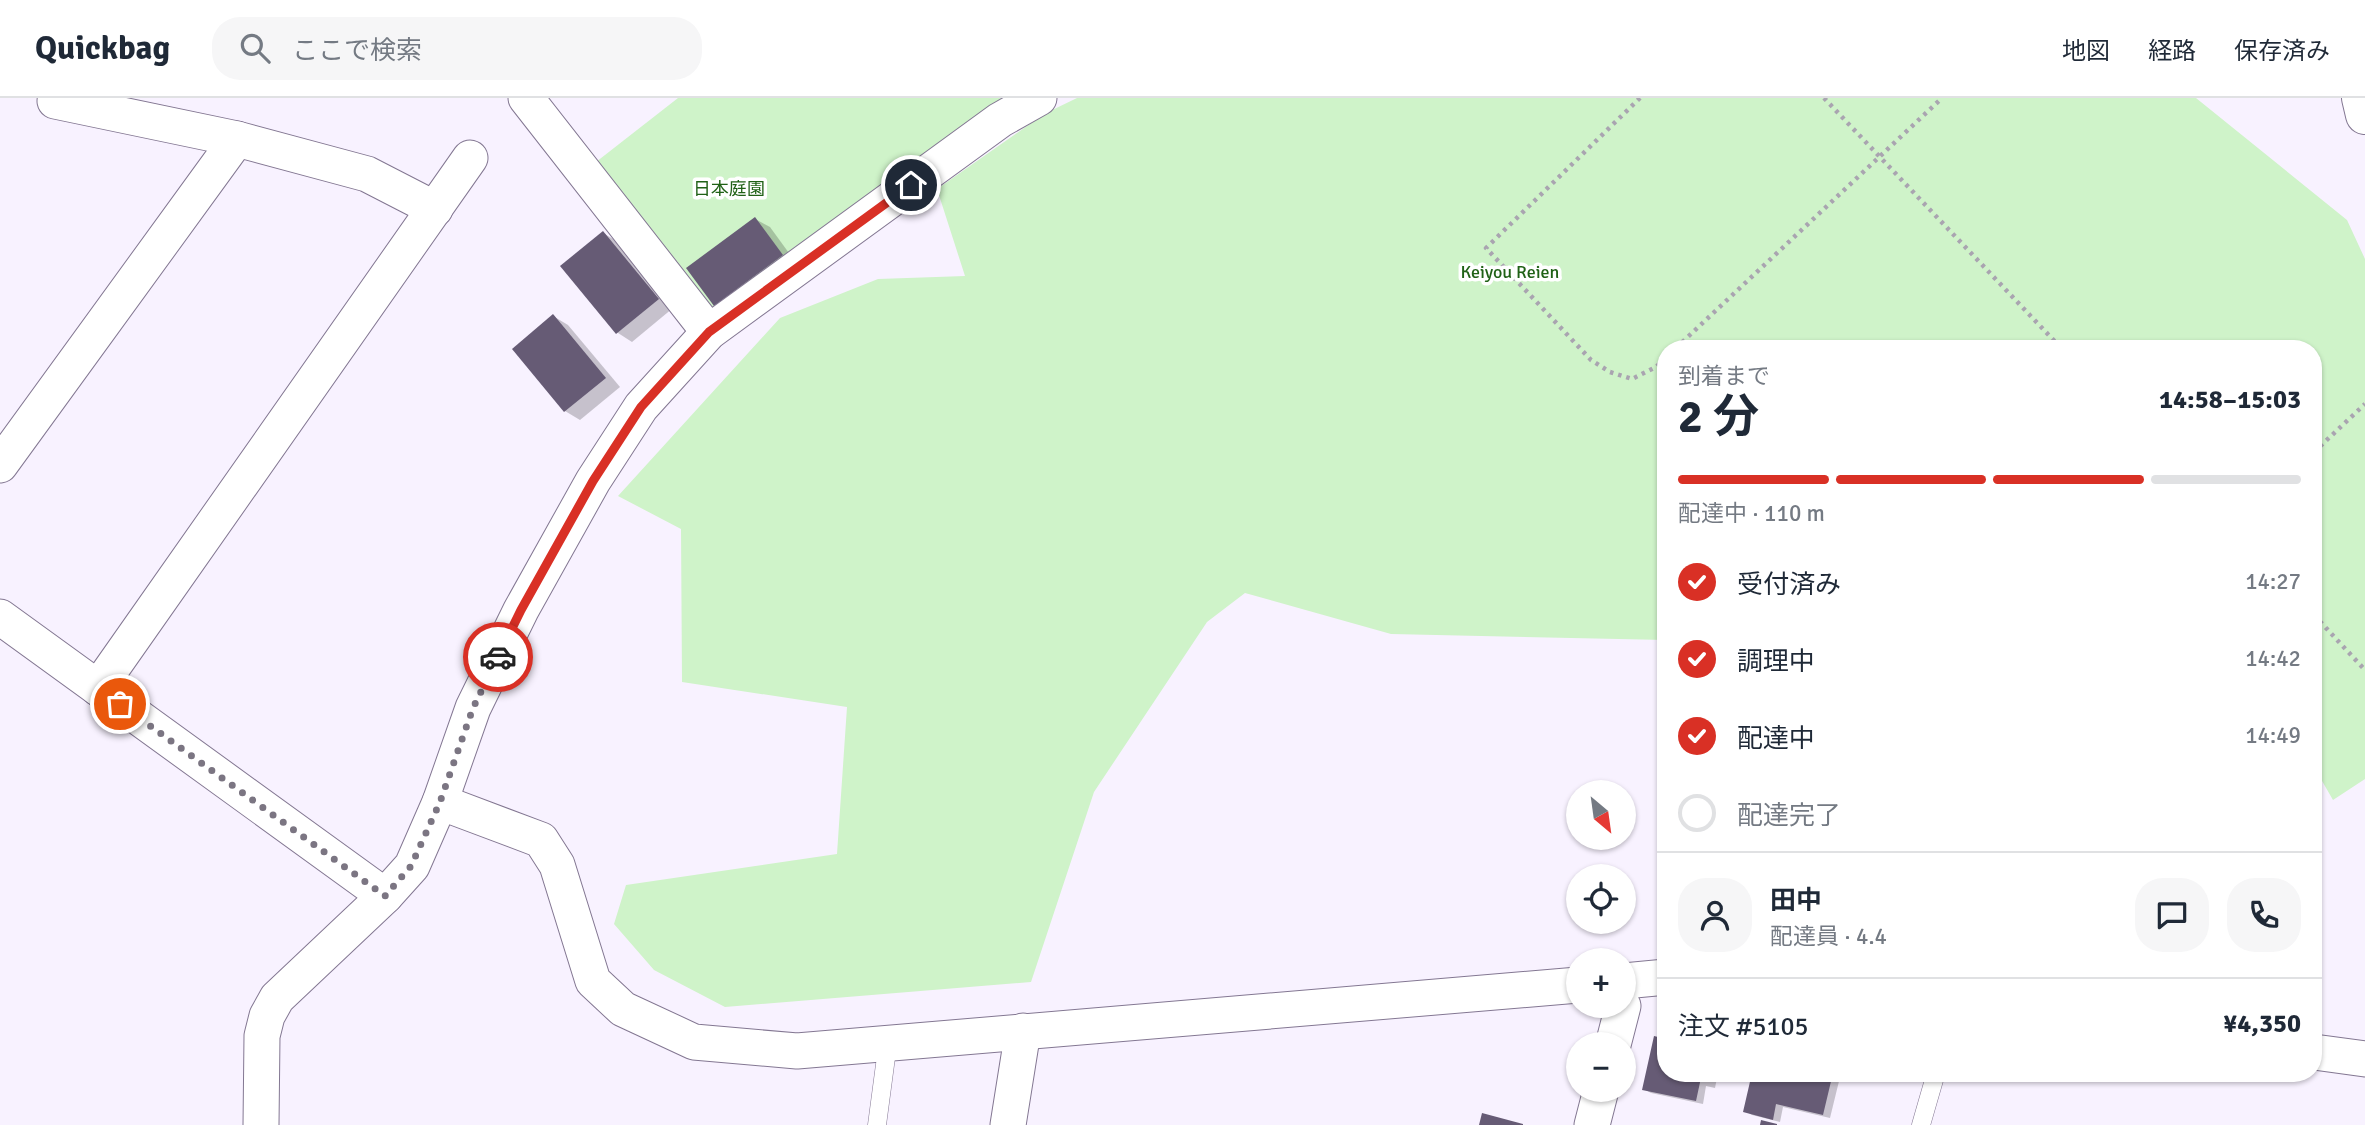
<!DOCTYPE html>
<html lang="ja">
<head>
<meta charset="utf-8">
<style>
	:root { --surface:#fff; --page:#f6f6f7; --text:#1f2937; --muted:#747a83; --line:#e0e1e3; --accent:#d93025 }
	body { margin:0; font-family:Signika,"Noto Sans JP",sans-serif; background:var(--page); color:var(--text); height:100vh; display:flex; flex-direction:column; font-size:26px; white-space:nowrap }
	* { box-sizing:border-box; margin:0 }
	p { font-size:23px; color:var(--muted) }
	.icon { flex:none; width:38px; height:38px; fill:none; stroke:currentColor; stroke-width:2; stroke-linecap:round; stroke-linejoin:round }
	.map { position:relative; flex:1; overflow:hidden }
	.details { position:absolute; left:1657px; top:242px; width:665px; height:742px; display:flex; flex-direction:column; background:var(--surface); border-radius:28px; box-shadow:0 2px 5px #0004 }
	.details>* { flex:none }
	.needle { width:46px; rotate:151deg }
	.controls { position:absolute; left:1566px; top:682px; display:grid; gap:14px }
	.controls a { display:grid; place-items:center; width:70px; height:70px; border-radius:50%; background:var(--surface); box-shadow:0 2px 5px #0004; font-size:35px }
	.pin { position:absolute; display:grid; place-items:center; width:60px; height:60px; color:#fff; margin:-30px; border:4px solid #fff; border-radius:50%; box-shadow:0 2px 7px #0007 }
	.courier { position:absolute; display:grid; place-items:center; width:70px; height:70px; margin:-35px; border:5px solid #d93025; border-radius:50%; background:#fff; color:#222; box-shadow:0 2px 9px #0007 }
	.overview em { font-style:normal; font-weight:700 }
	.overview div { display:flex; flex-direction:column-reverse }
	.overview { display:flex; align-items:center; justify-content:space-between; height:119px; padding:0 21px }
	h1 { font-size:46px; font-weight:700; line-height:52px }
	.bar { display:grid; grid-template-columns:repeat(4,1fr); gap:10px 7px; align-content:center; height:84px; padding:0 21px }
	.bar i { height:9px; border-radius:5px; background:var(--line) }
	.bar .on { background:var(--accent) }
	.bar p { grid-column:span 4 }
	.line { display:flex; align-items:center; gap:18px; padding:0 21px; border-top:2px solid var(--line) }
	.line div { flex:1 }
	.round { display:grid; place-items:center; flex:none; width:74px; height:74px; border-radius:28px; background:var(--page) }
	ol { padding:0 21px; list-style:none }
	li { display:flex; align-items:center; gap:21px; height:77px }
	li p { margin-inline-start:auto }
	li .icon { padding:7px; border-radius:50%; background:var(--accent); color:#fff; stroke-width:4 }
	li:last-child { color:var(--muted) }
	li i { width:38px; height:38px; border:4px solid var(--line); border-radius:50% }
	header { display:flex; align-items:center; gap:42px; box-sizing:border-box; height:98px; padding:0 35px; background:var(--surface); border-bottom:2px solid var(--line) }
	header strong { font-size:33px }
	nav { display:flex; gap:38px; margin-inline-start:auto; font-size:24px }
	.search { width:490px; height:63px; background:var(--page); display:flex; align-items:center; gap:18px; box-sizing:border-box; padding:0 24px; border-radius:28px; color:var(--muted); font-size:26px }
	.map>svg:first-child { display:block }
	.green { fill:#cff3c9 }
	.shadow { fill:#0003 }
	.building { fill:#665b75 }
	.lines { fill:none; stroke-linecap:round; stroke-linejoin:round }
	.service-casing { stroke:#837792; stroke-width:19 }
	.minor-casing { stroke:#837792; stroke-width:37 }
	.tertiary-casing { stroke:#837792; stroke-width:40 }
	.path { stroke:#a9a4b0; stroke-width:4.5; stroke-dasharray:3.5 5; stroke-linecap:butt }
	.service { stroke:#fff; stroke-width:18 }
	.minor { stroke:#fff; stroke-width:35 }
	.tertiary { stroke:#fff; stroke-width:38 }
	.done { stroke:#7b7582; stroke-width:7; stroke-dasharray:0 12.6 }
	.route { stroke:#d93025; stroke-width:9 }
	.labels { text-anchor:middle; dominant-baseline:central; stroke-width:7; stroke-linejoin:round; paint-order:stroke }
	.park-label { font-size:18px; fill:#206116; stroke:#fff }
</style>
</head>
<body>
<header>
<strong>Quickbag</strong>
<div class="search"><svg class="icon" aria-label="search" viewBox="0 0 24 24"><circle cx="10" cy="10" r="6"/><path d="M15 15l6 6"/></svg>ここで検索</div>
<nav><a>地図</a><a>経路</a><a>保存済み</a></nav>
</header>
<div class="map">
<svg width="2365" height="1027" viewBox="0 0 2365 1027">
	<rect width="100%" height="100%" fill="#f8f2ff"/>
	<g class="green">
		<polygon points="678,0 1008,0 709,218 596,64"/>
		<polygon points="1077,0 2196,0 2347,122 2365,161 2365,681 2333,702 2314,669 2314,250 1666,250 1666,542 1391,536 1245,495 1207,524 1094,694 1031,884 725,909 654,872 614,826 626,787 837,756 847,609 682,584 681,431 618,398 780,220 878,181 965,178 937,91 1044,16"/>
	</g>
	<g class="shadow">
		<polygon points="755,121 770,129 797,166 730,215 715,206"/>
		<polygon points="603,135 618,144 673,210 632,244 618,235 563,169"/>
		<polygon points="553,218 568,227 620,289 580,322 565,313"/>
		<polygon points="1666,943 1666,975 1718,975 1715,990 1706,988 1703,1006 1651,995 1644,991"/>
		<polygon points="1755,975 1841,975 1830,1020 1783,1009 1780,1024 1752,1017 1745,1013"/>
	</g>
	<g class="building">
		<polygon points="755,119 783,157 714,208 686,170"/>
		<polygon points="603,133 659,201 616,236 560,168"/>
		<polygon points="553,216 606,280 564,314 512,251"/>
		<polygon points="1654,938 1666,941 1666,975 1702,975 1696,1003 1642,992"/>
		<polygon points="1752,975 1833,975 1823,1017 1776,1006 1773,1022 1743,1014"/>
		<polygon points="1482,1015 1523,1026 1523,1027 1479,1027"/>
		<polygon points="1761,1022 1777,1026 1777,1027 1760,1027"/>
	</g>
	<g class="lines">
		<g class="service-casing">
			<g id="service">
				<polyline points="877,1027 888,944"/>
				<polyline points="1921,1027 1936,975"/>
			</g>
		</g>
		<g class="minor-casing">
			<g id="minor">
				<polyline points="526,0 709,234"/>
				<polyline points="55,3 237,41 367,76 435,111"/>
				<polyline points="0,367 237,41"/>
				<polyline points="0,519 385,798"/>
				<polyline points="98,590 470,60"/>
				<polyline points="440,704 541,742 557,767 593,883 623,911 694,944 797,953 1578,887"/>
				<polyline points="1624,883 1666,879"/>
				<polyline points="1613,947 1623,908"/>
				<polyline points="2314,954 2365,961"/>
				<polyline points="261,1027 262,938 267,918 277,900 385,798 412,768 440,704 473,610 521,512 593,383 641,309 709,234 1000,22 1039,0"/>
				<polyline points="1008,1027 1023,933"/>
				<polyline points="1592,1027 1601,992"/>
			</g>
		</g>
		<g class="tertiary-casing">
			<polyline id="tertiary" points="2361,0 2365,17"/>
		</g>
		<g class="path">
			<polyline points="1640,0 1486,150 1591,262 1610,274 1632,281 1656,269 1666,260"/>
			<polyline points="1824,0 2061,250"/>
			<polyline points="1676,250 1942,0"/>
			<polyline points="2314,354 2365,306"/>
			<polyline points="2314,517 2365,572"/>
		</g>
		<use href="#service" class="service"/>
		<use href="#minor" class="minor"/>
		<use href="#tertiary" class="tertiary"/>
	</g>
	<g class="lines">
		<polyline class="done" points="120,606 385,798 411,768 440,704 473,610 498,559"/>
		<polyline class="route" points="498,559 521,512 593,383 641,309 709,234 911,87"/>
	</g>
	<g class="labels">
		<g class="park-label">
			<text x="729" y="91">日本庭園</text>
			<text x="1510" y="174">Keiyou Reien</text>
		</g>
	</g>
</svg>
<div class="controls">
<a><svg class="needle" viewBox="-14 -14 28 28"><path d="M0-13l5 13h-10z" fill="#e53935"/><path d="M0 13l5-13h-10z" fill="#747a83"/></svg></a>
<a><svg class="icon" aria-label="locate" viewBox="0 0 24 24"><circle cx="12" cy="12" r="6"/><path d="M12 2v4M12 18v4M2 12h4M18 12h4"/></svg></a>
<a>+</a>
<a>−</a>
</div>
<div class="pin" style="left:120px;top:606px;background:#ea580c"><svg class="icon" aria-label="bag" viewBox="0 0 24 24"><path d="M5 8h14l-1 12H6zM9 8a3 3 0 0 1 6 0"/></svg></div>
<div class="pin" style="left:911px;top:87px;background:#1f2937"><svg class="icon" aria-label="home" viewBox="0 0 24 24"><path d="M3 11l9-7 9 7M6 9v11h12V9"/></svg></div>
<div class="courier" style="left:498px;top:559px"><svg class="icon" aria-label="car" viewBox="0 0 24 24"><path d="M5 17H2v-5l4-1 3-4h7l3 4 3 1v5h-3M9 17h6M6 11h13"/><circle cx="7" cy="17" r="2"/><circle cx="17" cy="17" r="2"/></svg></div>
<section class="details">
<div class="overview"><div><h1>2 分</h1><p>到着まで</p></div><em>14:58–15:03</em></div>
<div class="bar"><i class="on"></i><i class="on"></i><i class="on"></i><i></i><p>配達中 · 110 m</p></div>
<ol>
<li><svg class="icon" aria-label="check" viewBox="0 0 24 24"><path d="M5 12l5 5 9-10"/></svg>受付済み<p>14:27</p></li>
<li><svg class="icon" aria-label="check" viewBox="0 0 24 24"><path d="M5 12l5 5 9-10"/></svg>調理中<p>14:42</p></li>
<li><svg class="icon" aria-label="check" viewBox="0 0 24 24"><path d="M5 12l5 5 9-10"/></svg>配達中<p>14:49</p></li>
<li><i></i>配達完了</li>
</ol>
<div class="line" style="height:126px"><a class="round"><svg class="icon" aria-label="person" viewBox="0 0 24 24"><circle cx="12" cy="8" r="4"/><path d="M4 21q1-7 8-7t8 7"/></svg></a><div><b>田中</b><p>配達員 · 4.4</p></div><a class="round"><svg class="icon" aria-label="chat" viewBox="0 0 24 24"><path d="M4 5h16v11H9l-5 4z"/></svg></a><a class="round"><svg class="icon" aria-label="phone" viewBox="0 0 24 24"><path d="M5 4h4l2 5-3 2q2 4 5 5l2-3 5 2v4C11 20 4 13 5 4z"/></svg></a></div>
<div class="line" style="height:91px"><div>注文 #5105</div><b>¥4,350</b></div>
</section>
</div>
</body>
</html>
